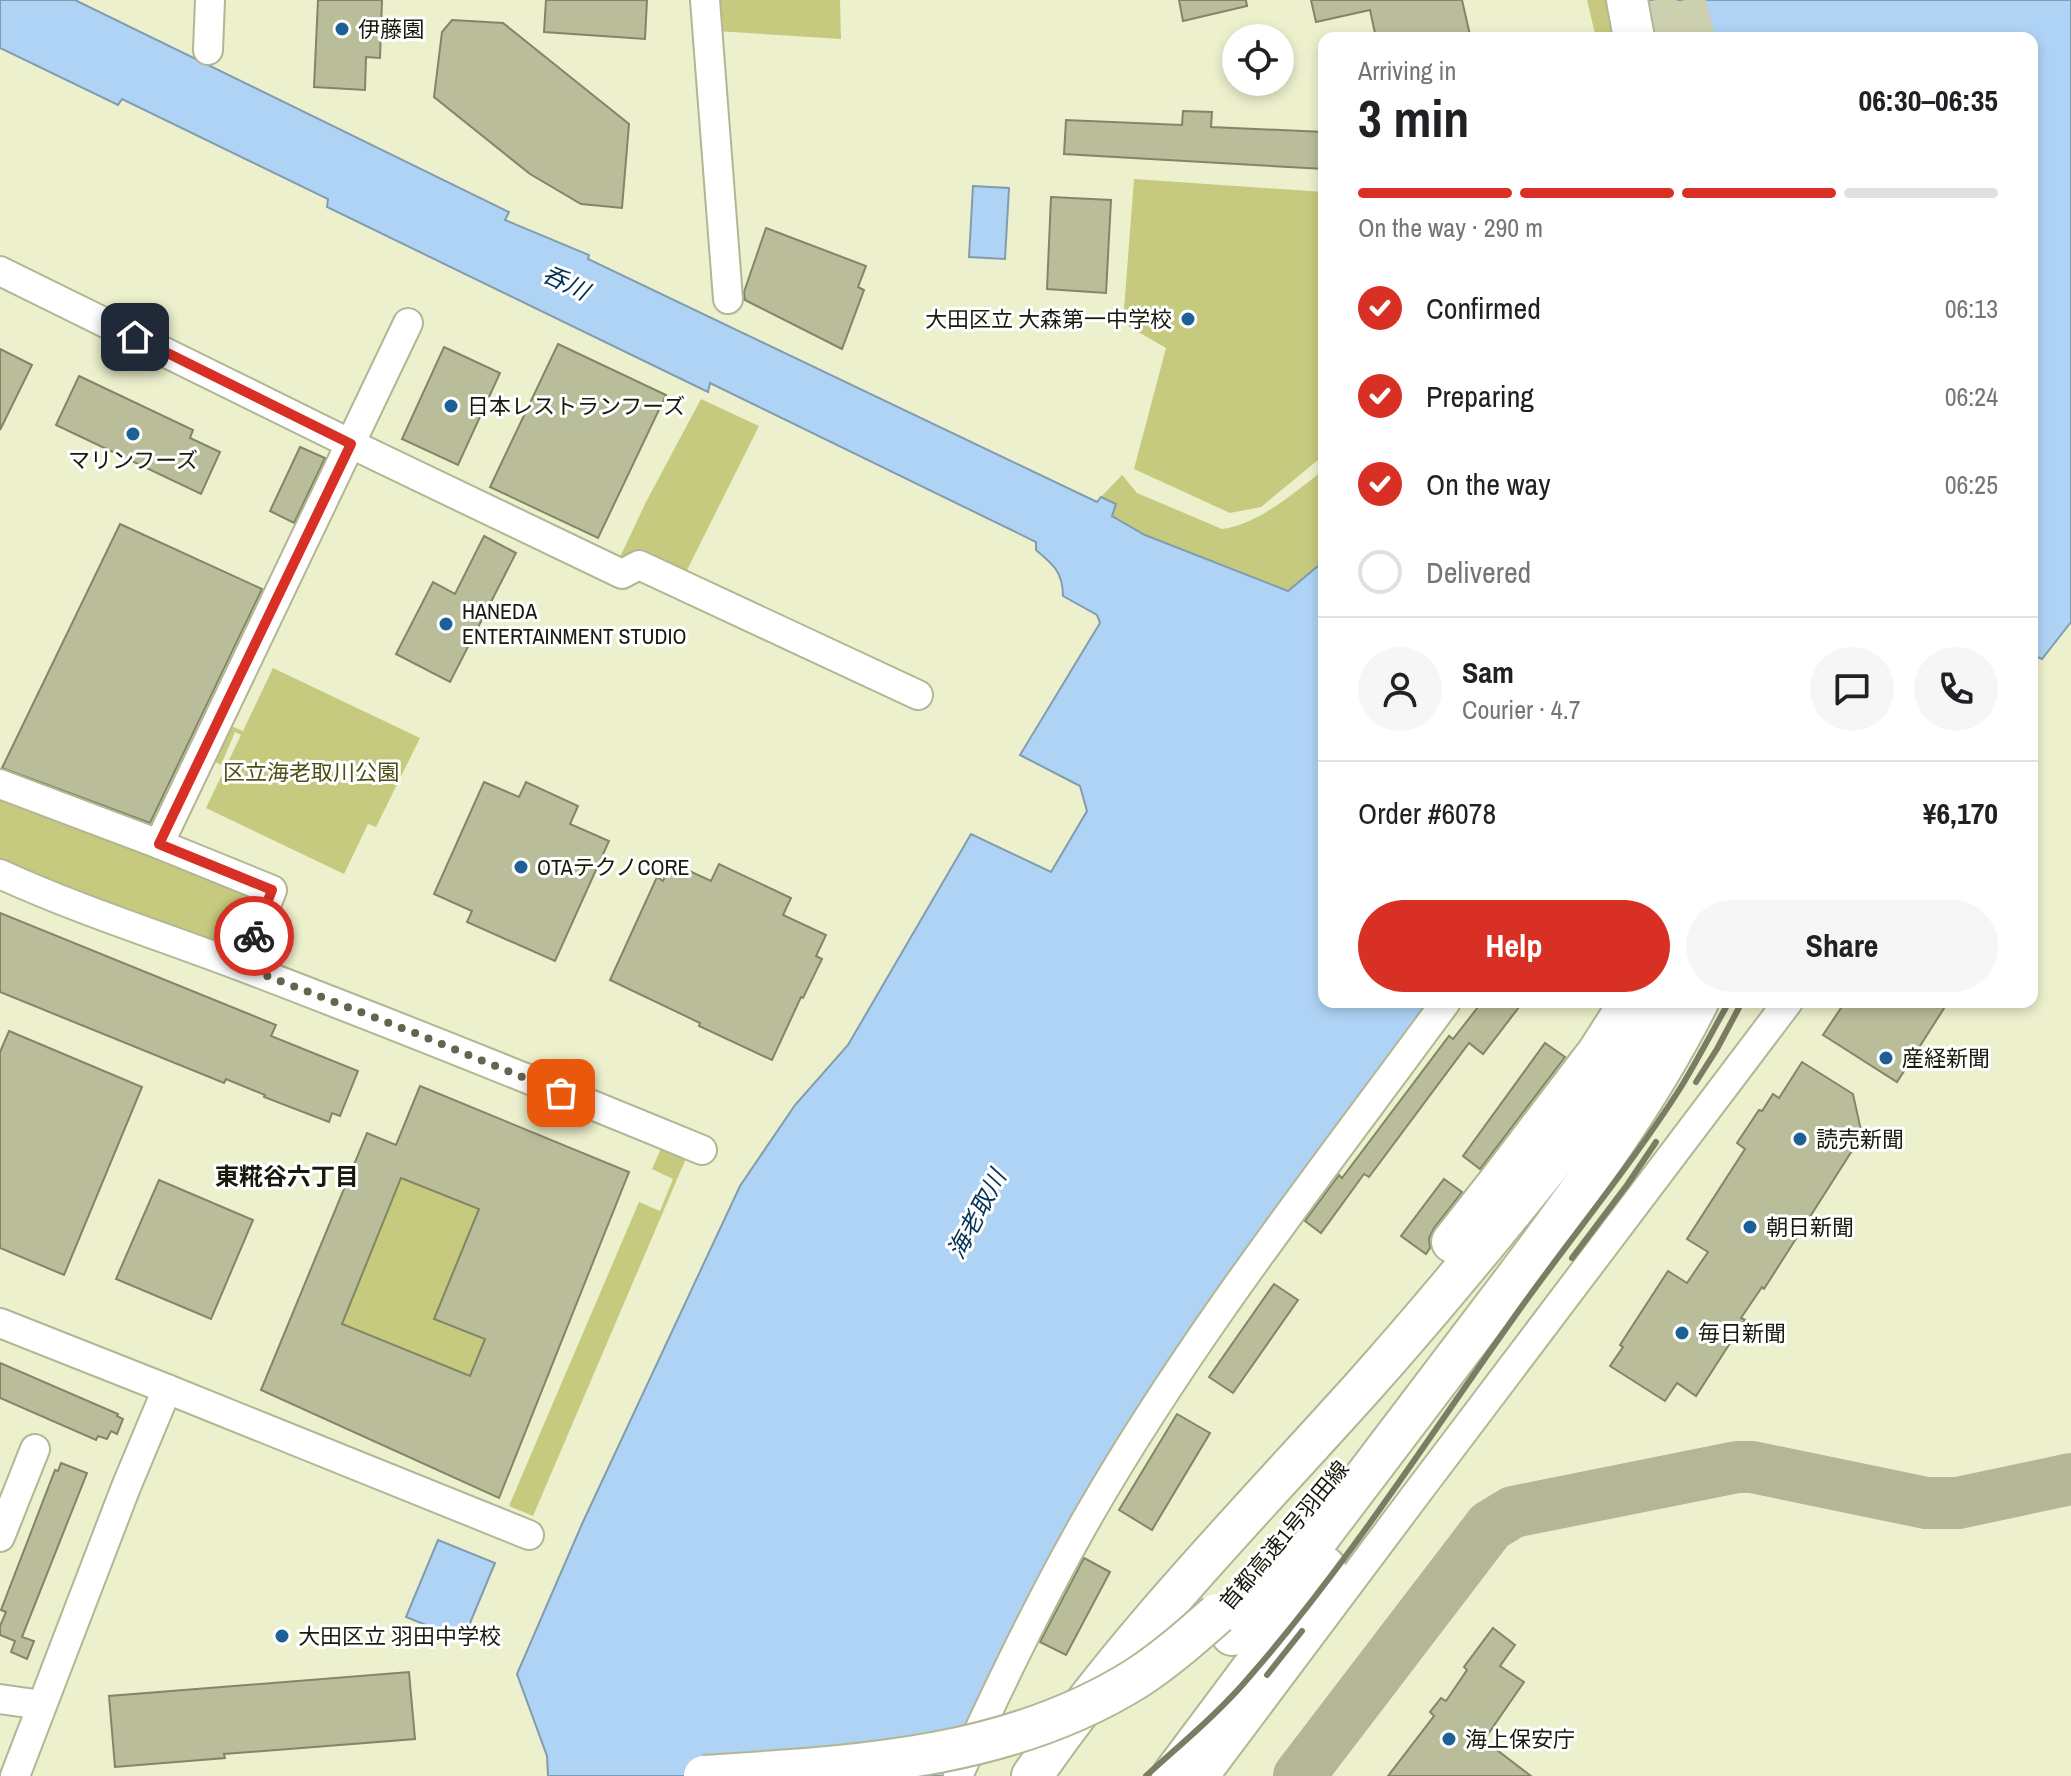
<!DOCTYPE html>
<html lang="en">
<head>
<meta charset="utf-8">
<style>
	:root { --surface:#fff; --page:#f6f6f6; --text:#202124; --muted:#757577; --line:#e0e0e0; --accent:#d93025 }
	body { margin:0; font-family:"Archivo Narrow","Noto Sans JP",sans-serif; background:var(--page); color:var(--text); height:100vh; display:flex; flex-direction:column; font-size:30px; white-space:nowrap }
	* { box-sizing:border-box; margin:0 }
	p { font-size:26px; color:var(--muted) }
	.icon { flex:none; width:44px; height:44px; fill:none; stroke:currentColor; stroke-width:2; stroke-linecap:round; stroke-linejoin:round }
	.map { position:relative; flex:1; overflow:hidden }
	.panel { position:absolute; left:1318px; top:32px; width:720px; height:976px; display:flex; flex-direction:column; background:var(--surface); border-radius:16px; box-shadow:0 4px 12px #0003 }
	.panel>* { flex:none }
	.controls { position:absolute; left:1222px; top:24px; display:grid; gap:16px }
	.controls a { display:grid; place-items:center; width:72px; height:72px; border-radius:50%; background:var(--surface); box-shadow:0 4px 12px #0003; font-size:40px }
	.pin { position:absolute; display:grid; place-items:center; width:68px; height:68px; color:#fff; margin:-34px; border-radius:16px; box-shadow:0 4px 12px #0006 }
	.courier { position:absolute; display:grid; place-items:center; width:80px; height:80px; margin:-40px; border:6px solid #d93025; border-radius:50%; background:#fff; color:#222; box-shadow:0 2px 10px #0007 }
	.head em { font-style:normal; font-weight:700 }
	.head div { display:flex; flex-direction:column-reverse }
	.head { display:flex; align-items:center; justify-content:space-between; height:136px; padding:0 40px }
	h1 { font-size:52px; font-weight:700; line-height:60px }
	.bar { display:grid; grid-template-columns:repeat(4,1fr); gap:12px 8px; align-content:center; height:96px; padding:0 40px }
	.bar i { height:10px; border-radius:6px; background:var(--line) }
	.bar .current { background:var(--accent) }
	.bar p { grid-column:span 4 }
	.line { display:flex; align-items:center; gap:20px; padding:0 40px; border-top:2px solid var(--line) }
	.line div { flex:1 }
	.round { display:grid; place-items:center; flex:none; width:84px; height:84px; border-radius:42px; background:var(--page) }
	ol { padding:0 40px; list-style:none }
	li { display:flex; align-items:center; gap:24px; height:88px }
	li p { margin-inline-start:auto }
	li .icon { padding:8px; border-radius:50%; background:var(--accent); color:#fff; stroke-width:4 }
	li:last-child { color:var(--muted) }
	li i { width:44px; height:44px; border:4px solid var(--line); border-radius:50% }
	.button { display:flex; gap:16px; margin-top:auto; padding:16px 40px }
	.button a { flex:1; height:92px; border-radius:48px; background:var(--accent); color:#fff; font-size:32px; font-weight:700; line-height:92px; text-align:center }
	.button a+a { background:var(--page); color:var(--text) }
	.map>svg:first-child { display:block }
	.green { fill:#c5ca7e }
	.water { fill:#afd3f5; stroke:#829caf; stroke-width:2 }
	.lines { fill:none; stroke-linecap:round; stroke-linejoin:round }
	.taxiway { stroke:#b4b698; stroke-width:52 }
	.building { fill:#babd9a; stroke:#838664; stroke-width:2; fill-rule:evenodd }
	.highway-tunnel { stroke:#cdd0af; stroke-width:40; stroke-dasharray:40 20; stroke-linecap:butt }
	.minor-casing { stroke:#b3b693; stroke-width:32 }
	.highway-casing { stroke:#b3b693; stroke-width:44 }
	.minor { stroke:#fff; stroke-width:28 }
	.highway { stroke:#fff; stroke-width:40 }
	.rail { stroke:#7a7c64; stroke-width:6 }
	.highway-bridge-casing { stroke:#b3b693; stroke-width:44; stroke-linecap:butt }
	.highway-bridge { stroke:#fff; stroke-width:40 }
	.done { stroke:#63654f; stroke-width:8; stroke-dasharray:0 14.4 }
	.route { stroke:#d93025; stroke-width:10 }
	.poi-dot { fill:#1d6095; stroke:#fff; stroke-width:3 }
	.labels { text-anchor:middle; dominant-baseline:central; stroke-width:6; stroke-linejoin:round; paint-order:stroke }
	.poi-label { font-size:22px; fill:#191a0c; stroke:#fff; text-anchor:start }
	.park-label { font-size:22px; fill:#4d4f14; stroke:#fff }
	.street-label { font-size:22px; fill:#191a0c; stroke:#fff }
	.water-label { font-size:24px; font-style:italic; fill:#033255; stroke:#fff }
	.neighbourhood-label { font-size:24px; font-weight:bold; fill:#191a0c; stroke:#fff }
</style>
</head>
<body>
<div class="map">
<svg width="2071" height="1776" viewBox="0 0 2071 1776">
	<rect width="100%" height="100%" fill="#edf0cc"/>
	<g class="green">
		<polygon points="715,0 840,0 841,39 717,31"/>
		<polygon points="1587,0 1610,0 1619,38 1596,38"/>
		<polygon points="1134,179 1324,192 1324,455 1261,507 1230,513 1134,469 1166,348 1123,323"/>
		<polygon points="701,399 759,426 680,584 614,570 646,502"/>
		<path d="M1324,470v91l-36,30 -143,-56 -33,-19 4,-12 -15,-7 21,-22 15,18 85,36c38,-5 72,-37 102,-59z"/>
		<polygon points="273,668 420,738 376,827 368,824 344,874 206,808 241,735 235,732 221,765 215,762 231,726 243,731"/>
		<polygon points="0,787 253,892 231,959 0,867"/>
		<polygon points="662,1146 687,1156 533,1516 509,1506 639,1202 660,1211 673,1179 652,1169"/>
		<polygon points="401,1178 479,1209 435,1319 485,1339 470,1376 342,1324"/>
	</g>
	<g class="water">
		<path d="M0,0h75l434,212 -4,8 84,35 -1,4 509,243 4,-5 15,7 -4,12 33,19 143,56 36,-30v441h109l-244,335 -240,439h-401l-1,-20 -30,-82 65,-150 158,-338 55,-81 53,-60 123,-211 80,38 36,-61 -7,-25 -60,-31 80,-132 -3,-8 -34,-19c0,-24 -10,-32 -27,-46v-8l-326,-159 -2,9 -381,-185 1,-8 -206,-100 -4,6 -118,-57z"/>
		<polygon points="1636,0 2071,0 2071,622 2042,659 2032,655 2032,38 1643,38"/>
		<polygon points="973,186 1009,188 1005,259 969,257"/>
		<polygon points="438,1540 495,1563 463,1640 406,1617"/>
	</g>
	<g class="lines">
		<polyline class="taxiway" points="1299,1776 1490,1526 1513,1512 1737,1467 1752,1467 1926,1503 1958,1503 2071,1479"/>
	</g>
	<g class="building">
		<polygon points="318,0 382,0 380,58 366,57 365,90 314,87"/>
		<polygon points="546,0 647,0 645,39 544,32"/>
		<polygon points="1179,0 1246,0 1247,6 1183,21"/>
		<polygon points="1311,0 1462,0 1470,35 1456,38 1376,38 1370,10 1316,22"/>
		<polygon points="452,20 503,23 629,124 622,208 581,204 530,174 434,97 442,32"/>
		<polygon points="1183,111 1212,112 1211,127 1324,132 1324,169 1064,154 1066,120 1182,125"/>
		<polygon points="1051,197 1111,200 1106,293 1047,289"/>
		<polygon points="766,228 866,266 858,287 864,290 842,349 745,300 744,292"/>
		<polygon points="558,344 666,395 598,538 490,487"/>
		<polygon points="444,347 500,373 458,465 402,439"/>
		<polygon points="0,349 32,365 0,430"/>
		<polygon points="79,376 193,430 190,438 220,452 201,494 56,425"/>
		<polygon points="300,447 325,458 294,523 270,511"/>
		<polygon points="120,524 262,589 150,823 2,768"/>
		<polygon points="484,536 516,553 450,682 396,654 433,582 455,594"/>
		<polygon points="484,782 519,797 526,782 578,806 570,824 609,841 555,961 467,922 472,911 434,894"/>
		<polygon points="672,863 711,881 719,864 791,898 783,915 826,935 816,956 822,959 803,998 801,997 772,1060 699,1026 700,1023 610,980 657,877 663,881"/>
		<polygon points="0,913 276,1025 271,1036 358,1071 340,1116 332,1113 329,1122 264,1097 265,1095 226,1079 224,1083 0,992"/>
		<polygon points="1482,1002 1523,1002 1483,1054 1469,1043 1369,1177 1364,1174 1321,1233 1305,1221 1339,1175 1342,1178 1449,1036 1453,1039"/>
		<polygon points="1845,1002 1948,1002 1897,1082 1823,1035"/>
		<polygon points="9,1031 142,1087 64,1275 0,1248 0,1052"/>
		<polygon points="1545,1043 1565,1057 1480,1169 1463,1156"/>
		<polygon points="1802,1062 1853,1094 1862,1135 1764,1289 1762,1287 1741,1318 1745,1320 1696,1396 1677,1383 1665,1401 1610,1366 1623,1347 1620,1345 1668,1271 1687,1283 1708,1252 1687,1239 1745,1149 1737,1143 1759,1110 1762,1111 1773,1094 1779,1098"/>
		<path d="M420,1086l209,86 -130,326 -238,-108 106,-257 29,12zM401,1178l78,31 -45,110 51,20 -15,37 -128,-52z"/>
		<polygon points="1444,1179 1462,1192 1434,1228 1429,1238 1430,1248 1426,1254 1401,1236"/>
		<polygon points="159,1180 253,1220 211,1319 116,1279"/>
		<polygon points="1274,1284 1298,1300 1233,1393 1209,1377"/>
		<polygon points="0,1363 118,1414 117,1416 123,1419 117,1434 111,1431 107,1439 98,1436 96,1440 0,1398"/>
		<polygon points="1177,1414 1210,1433 1152,1530 1119,1510"/>
		<polygon points="61,1463 87,1473 22,1637 34,1641 27,1659 11,1652 15,1641 0,1635 0,1626 6,1612 1,1610 55,1470 58,1471"/>
		<polygon points="1084,1558 1110,1572 1066,1655 1040,1642"/>
		<polygon points="1493,1628 1515,1645 1500,1666 1524,1682 1484,1740 1531,1776 1388,1776 1434,1716 1430,1712 1441,1698 1446,1701 1467,1670 1464,1667"/>
		<polygon points="409,1672 415,1739 224,1754 225,1758 115,1767 109,1696"/>
	</g>
	<g class="lines">
		<g class="highway-tunnel">
			<polyline points="1656,0 1665,38"/>
			<polyline points="1685,0 1695,38"/>
		</g>
		<g class="minor-casing">
			<g id="minor">
				<polyline points="705,0 728,299"/>
				<polyline points="208,50 210,0"/>
				<polyline points="0,271 351,444 622,574 639,565 918,695"/>
				<polyline points="0,784 159,844 272,890 255,933 244,967"/>
				<polyline points="159,844 408,323"/>
				<path d="M0,874c83,38 171,65 256,98 149,57 298,117 446,178"/>
				<polyline points="0,1323 167,1389 529,1535"/>
				<polyline points="0,1537 35,1449"/>
				<polyline points="0,1699 42,1705"/>
				<polyline points="15,1776 126,1487 167,1389"/>
				<path d="M958,1776c40,-88 82,-176 131,-261 104,-181 234,-345 357,-513"/>
				<polyline points="1205,1776 1417,1493 1788,1002"/>
			</g>
		</g>
		<g class="highway-casing">
			<g id="highway">
				<polyline points="1627,0 1634,38"/>
				<polyline points="1612,1091 1664,1002"/>
				<polyline points="1452,1242 1499,1182 1598,1052 1630,1002"/>
				<path d="M1232,1635l59,-63 29,-36c66,-87 132,-174 198,-261 65,-87 131,-175 180,-273"/>
				<path d="M1032,1776c96,-140 217,-262 330,-388 92,-103 178,-211 263,-318"/>
				<polyline points="1172,1776 1263,1654 1325,1567"/>
			</g>
		</g>
		<use href="#minor" class="minor"/>
		<use href="#highway" class="highway"/>
		<g class="rail">
			<polyline points="1696,1082 1717,1049 1742,1002"/>
			<polyline points="1572,1258 1627,1185 1656,1142"/>
			<polyline points="1267,1675 1302,1631"/>
			<path d="M1146,1776c36,-33 74,-64 105,-101 96,-110 175,-234 259,-352 56,-80 119,-154 171,-236 17,-28 32,-57 48,-85"/>
		</g>
		<g class="highway-bridge-casing">
			<path id="highway-bridge" d="M704,1776c149,-10 303,-16 433,-98 29,-19 55,-42 80,-64"/>
		</g>
		<use href="#highway-bridge" class="highway-bridge"/>
	</g>
	<g class="lines">
		<polyline class="done" points="254,936 244,967 420,1035 561,1093"/>
		<polyline class="route" points="135,337 351,444 159,844 272,890 254,936"/>
	</g>
	<g class="poi-dot">
		<circle cx="342" cy="29" r="8"/>
		<circle cx="1188" cy="319" r="8"/>
		<circle cx="451" cy="406" r="8"/>
		<circle cx="133" cy="434" r="8"/>
		<circle cx="446" cy="624" r="8"/>
		<circle cx="521" cy="867" r="8"/>
		<circle cx="1886" cy="1058" r="8"/>
		<circle cx="1800" cy="1139" r="8"/>
		<circle cx="1750" cy="1227" r="8"/>
		<circle cx="1682" cy="1333" r="8"/>
		<circle cx="282" cy="1636" r="8"/>
		<circle cx="1449" cy="1739" r="8"/>
	</g>
	<g class="labels">
		<g class="poi-label">
			<text x="358" y="29">伊藤園</text>
			<text x="1172" y="319" text-anchor="end">大田区立 大森第一中学校</text>
			<text x="467" y="406">日本レストランフーズ</text>
			<text x="133" y="460" text-anchor="middle">マリンフーズ</text>
			<text x="462" y="611">HANEDA<tspan x="462" dy="25">ENTERTAINMENT STUDIO</tspan></text>
			<text x="537" y="867">OTAテクノCORE</text>
			<text x="1902" y="1058">産経新聞</text>
			<text x="1816" y="1139">読売新聞</text>
			<text x="1766" y="1227">朝日新聞</text>
			<text x="1698" y="1333">毎日新聞</text>
			<text x="298" y="1636">大田区立 羽田中学校</text>
			<text x="1465" y="1739">海上保安庁</text>
		</g>
		<g class="park-label">
			<text x="311" y="772">区立海老取川公園</text>
		</g>
		<g class="street-label">
			<text transform="translate(1284 1535) rotate(-50)">首都高速1号羽田線</text>
		</g>
		<g class="water-label">
			<text transform="translate(566 282) rotate(26)">呑川</text>
			<text transform="translate(976 1214) rotate(-62)">海老取川</text>
		</g>
		<g class="neighbourhood-label">
			<text x="287" y="1176">東糀谷六丁目</text>
		</g>
	</g>
</svg>
<div class="controls">
<a><svg class="icon" aria-label="locate" viewBox="0 0 24 24"><circle cx="12" cy="12" r="6"/><path d="M12 2v4M12 18v4M2 12h4M18 12h4"/></svg></a>
</div>
<div class="pin" style="left:561px;top:1093px;background:#ea580c"><svg class="icon" aria-label="bag" viewBox="0 0 24 24"><path d="M5 8h14l-1 12H6zM9 8a3 3 0 0 1 6 0"/></svg></div>
<div class="pin" style="left:135px;top:337px;background:#1f2937"><svg class="icon" aria-label="home" viewBox="0 0 24 24"><path d="M3 11l9-7 9 7M6 9v11h12V9"/></svg></div>
<div class="courier" style="left:254px;top:936px"><svg class="icon" aria-label="bike" viewBox="0 0 24 24"><circle cx="6" cy="16" r="4"/><circle cx="18" cy="16" r="4"/><path d="M6 16l4-8h5l3 8M10 8l3 8H6M13 5h3"/></svg></div>
<section class="panel">
<div class="head"><div><h1>3 min</h1><p>Arriving in</p></div><em>06:30–06:35</em></div>
<div class="bar"><i class="current"></i><i class="current"></i><i class="current"></i><i></i><p>On the way · 290 m</p></div>
<ol>
<li><svg class="icon" aria-label="check" viewBox="0 0 24 24"><path d="M5 12l5 5 9-10"/></svg>Confirmed<p>06:13</p></li>
<li><svg class="icon" aria-label="check" viewBox="0 0 24 24"><path d="M5 12l5 5 9-10"/></svg>Preparing<p>06:24</p></li>
<li><svg class="icon" aria-label="check" viewBox="0 0 24 24"><path d="M5 12l5 5 9-10"/></svg>On the way<p>06:25</p></li>
<li><i></i>Delivered</li>
</ol>
<div class="line" style="height:144px"><a class="round"><svg class="icon" aria-label="person" viewBox="0 0 24 24"><circle cx="12" cy="8" r="4"/><path d="M4 21q1-7 8-7t8 7"/></svg></a><div><b>Sam</b><p>Courier · 4.7</p></div><a class="round"><svg class="icon" aria-label="chat" viewBox="0 0 24 24"><path d="M4 5h16v11H9l-5 4z"/></svg></a><a class="round"><svg class="icon" aria-label="phone" viewBox="0 0 24 24"><path d="M5 4h4l2 5-3 2q2 4 5 5l2-3 5 2v4C11 20 4 13 5 4z"/></svg></a></div>
<div class="line" style="height:104px"><div>Order #6078</div><b>¥6,170</b></div>
<div class="button"><a>Help</a><a>Share</a></div>
</section>
</div>
</body>
</html>
